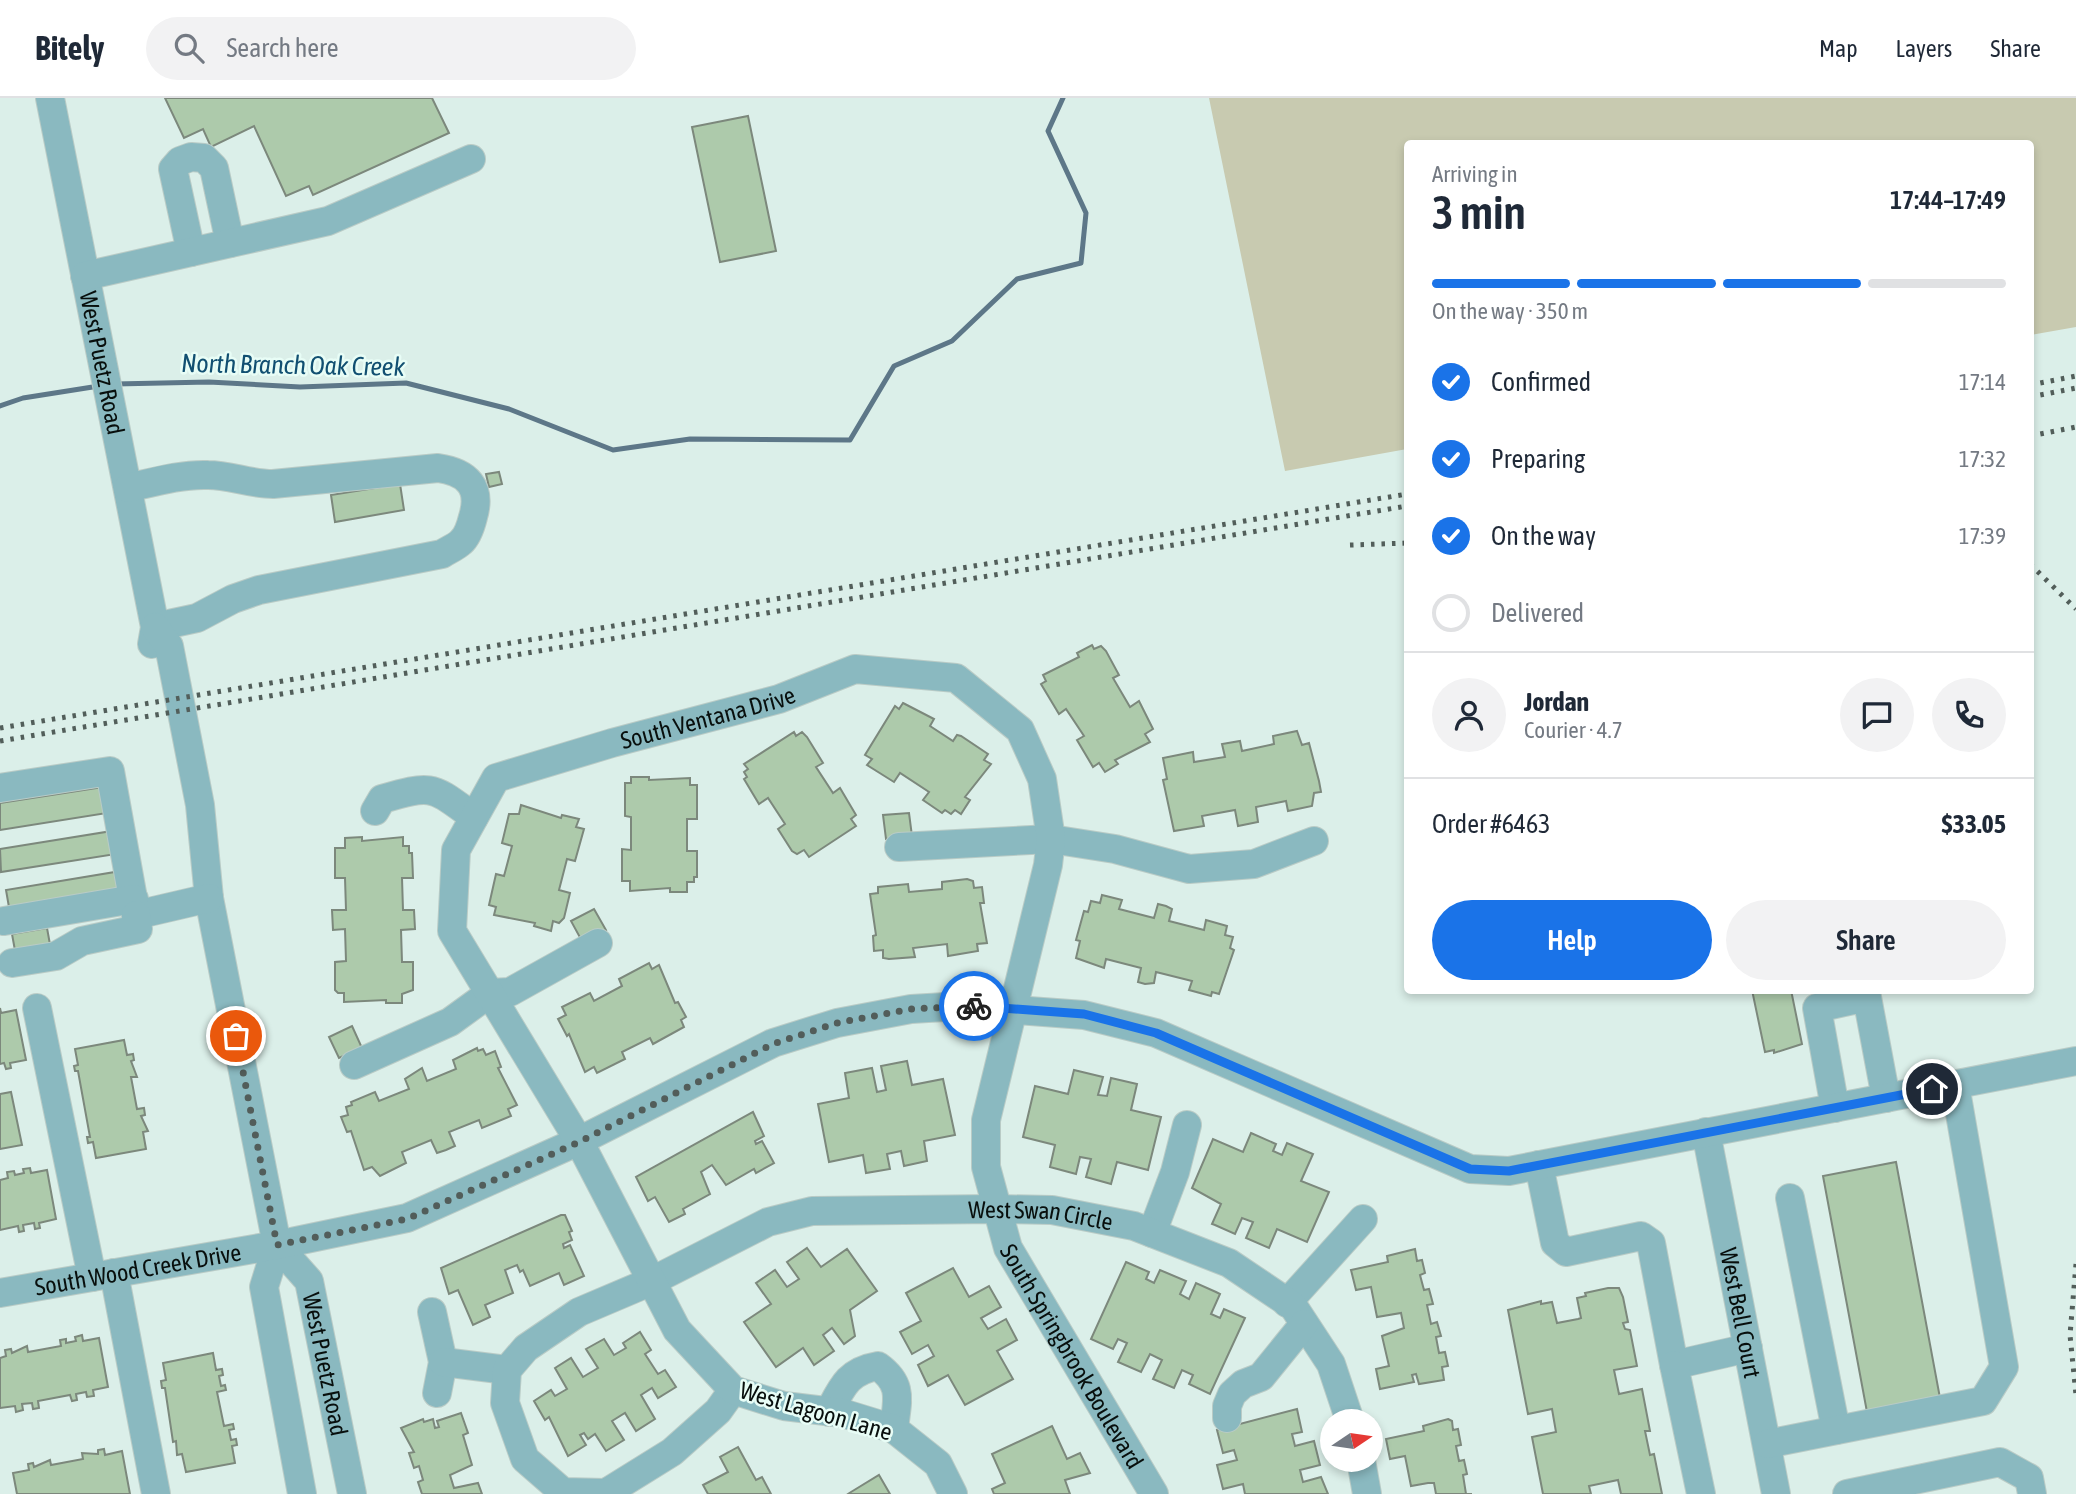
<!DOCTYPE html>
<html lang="en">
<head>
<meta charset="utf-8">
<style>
	:root { --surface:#fff; --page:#f2f2f3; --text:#1f2937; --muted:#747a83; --line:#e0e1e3; --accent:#1a73e8 }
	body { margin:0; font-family:"Asap Condensed",sans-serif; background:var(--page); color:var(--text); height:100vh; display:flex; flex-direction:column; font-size:26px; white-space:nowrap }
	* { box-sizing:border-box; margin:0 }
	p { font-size:23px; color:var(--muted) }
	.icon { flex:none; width:38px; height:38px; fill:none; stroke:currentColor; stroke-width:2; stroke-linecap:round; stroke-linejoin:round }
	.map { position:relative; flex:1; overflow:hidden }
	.details { position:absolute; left:1404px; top:42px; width:630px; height:854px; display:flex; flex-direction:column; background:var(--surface); border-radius:7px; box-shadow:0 4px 10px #0003 }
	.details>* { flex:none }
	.needle { width:46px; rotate:77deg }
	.buttons { position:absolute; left:1320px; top:1311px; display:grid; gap:14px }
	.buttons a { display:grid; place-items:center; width:63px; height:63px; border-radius:50%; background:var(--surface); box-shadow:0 4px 10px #0003; font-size:35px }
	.pin { position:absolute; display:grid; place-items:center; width:60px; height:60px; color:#fff; margin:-30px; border:4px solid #fff; border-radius:50%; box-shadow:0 2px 7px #0007 }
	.courier { position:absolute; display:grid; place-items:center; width:70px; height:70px; margin:-35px; border:5px solid #1a73e8; border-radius:50%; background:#fff; color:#222; box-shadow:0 2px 9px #0007 }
	.head em { font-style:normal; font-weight:600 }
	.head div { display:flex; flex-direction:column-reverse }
	.head { display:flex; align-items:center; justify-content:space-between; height:119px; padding:0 28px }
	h1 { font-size:46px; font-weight:600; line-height:52px }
	.bar { display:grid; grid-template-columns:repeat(4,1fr); gap:10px 7px; align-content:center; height:84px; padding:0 28px }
	.bar i { height:9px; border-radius:5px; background:var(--line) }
	.bar .on { background:var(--accent) }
	.bar p { grid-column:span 4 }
	.line { display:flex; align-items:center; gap:18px; padding:0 28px; border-top:2px solid var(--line) }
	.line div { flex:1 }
	.round { display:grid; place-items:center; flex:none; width:74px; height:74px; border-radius:37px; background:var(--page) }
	ol { padding:0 28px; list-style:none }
	li { display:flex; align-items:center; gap:21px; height:77px }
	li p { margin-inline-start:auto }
	li .icon { padding:7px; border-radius:50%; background:var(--accent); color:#fff; stroke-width:4 }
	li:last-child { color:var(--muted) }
	li i { width:38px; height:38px; border:4px solid var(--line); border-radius:50% }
	.button { display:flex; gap:14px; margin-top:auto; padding:14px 28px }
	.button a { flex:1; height:80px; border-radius:42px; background:var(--accent); color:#fff; font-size:28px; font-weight:600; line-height:80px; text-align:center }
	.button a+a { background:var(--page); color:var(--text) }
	header { display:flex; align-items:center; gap:42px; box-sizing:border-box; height:98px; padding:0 35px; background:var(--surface); border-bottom:2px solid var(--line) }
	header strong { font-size:33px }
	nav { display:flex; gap:38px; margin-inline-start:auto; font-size:24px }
	.search { width:490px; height:63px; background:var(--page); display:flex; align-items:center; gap:18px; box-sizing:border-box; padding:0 24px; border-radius:38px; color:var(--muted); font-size:26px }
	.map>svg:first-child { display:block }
	.green { fill:#c8cab0 }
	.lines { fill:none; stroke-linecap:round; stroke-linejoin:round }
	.stream { stroke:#5d7788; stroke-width:5 }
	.building { fill:#adcaab; stroke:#7c887c; stroke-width:2 }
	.minor-casing { stroke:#b9cbc6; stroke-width:30 }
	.minor { stroke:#8ab9c0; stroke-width:28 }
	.rail { stroke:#525e5a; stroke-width:5; stroke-dasharray:3.5 7; stroke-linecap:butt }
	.done { stroke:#525d5a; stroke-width:7; stroke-dasharray:0 12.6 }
	.route { stroke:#1a73e8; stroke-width:9 }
	.labels { text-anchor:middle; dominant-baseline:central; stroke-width:5; stroke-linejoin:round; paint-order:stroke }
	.street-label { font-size:24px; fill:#080f0d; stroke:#e8fdf6 }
	.water-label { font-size:26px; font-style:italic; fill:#114f71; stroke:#e8fdf6 }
</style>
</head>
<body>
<header>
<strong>Bitely</strong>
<div class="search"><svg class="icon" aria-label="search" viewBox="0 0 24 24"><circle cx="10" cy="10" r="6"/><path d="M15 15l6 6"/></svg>Search here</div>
<nav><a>Map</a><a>Layers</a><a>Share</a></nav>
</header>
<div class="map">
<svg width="2076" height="1396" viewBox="0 0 2076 1396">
	<rect width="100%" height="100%" fill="#dbefe9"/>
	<polygon class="green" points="1209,0 2076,0 2076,229 2030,237 2030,46 1407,46 1407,351 1285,373"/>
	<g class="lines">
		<g class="stream">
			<polyline points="115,286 209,284 300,289 406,285 509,311 613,352 690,341 850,342 894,268 952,243 1017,181 1081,165 1086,115 1048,33 1063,0"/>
			<polyline points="0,308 23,300 99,288"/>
		</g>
	</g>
	<g class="building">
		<polygon points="165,0 432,0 449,35 313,97 309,88 286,98 254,28 211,49 203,31 184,40"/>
		<polygon points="748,18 776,153 720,164 692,29"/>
		<polygon points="499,374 502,386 489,389 486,376"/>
		<polygon points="400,386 404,412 335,424 331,397"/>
		<polygon points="1092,547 1094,551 1101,548 1106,553 1119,577 1113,580 1130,609 1139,603 1153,631 1145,636 1150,644 1115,662 1118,666 1105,674 1099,665 1093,669 1077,642 1084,638 1066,611 1059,616 1041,586 1046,583 1043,577 1079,559 1077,555"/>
		<polygon points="903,605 934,621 930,628 953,643 957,637 961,638 988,656 984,662 991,666 965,699 970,702 961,716 955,712 951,716 945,712 942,715 923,702 929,694 900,675 894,684 867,667 872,661 865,657 895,608 899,611"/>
		<polygon points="1297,633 1302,647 1309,645 1319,683 1321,694 1314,695 1312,708 1288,713 1286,703 1256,709 1258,724 1238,728 1235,712 1202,718 1204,728 1174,733 1163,682 1167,681 1163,660 1193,654 1194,664 1225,659 1222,646 1240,643 1242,653 1274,646 1273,638"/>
		<polygon points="794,634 796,638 802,634 807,639 823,665 816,669 833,695 840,690 856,717 851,721 856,728 809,759 804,752 797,756 792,753 778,731 785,726 768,700 759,706 744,681 747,679 744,674 748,671 744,666"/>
		<polygon points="631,679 649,679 649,682 690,680 690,687 697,687 697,721 687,721 687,753 697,753 697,779 694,779 694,784 687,784 687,794 670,794 670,790 630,793 630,783 622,783 622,751 631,752 631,719 625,718 625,685 631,685"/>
		<polygon points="103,689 107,715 0,732 0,705"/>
		<polygon points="521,707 561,720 562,717 579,721 576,729 584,731 575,763 567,761 559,792 570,795 564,820 559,825 553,823 551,833 534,828 535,825 494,817 496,809 489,807 496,776 504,778 512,748 502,745 509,716 519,716"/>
		<polygon points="909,715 912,738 886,741 883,717"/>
		<polygon points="112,733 116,756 1,774 0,751"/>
		<polygon points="362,739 362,743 403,739 403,748 409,748 409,755 412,755 413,780 402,780 403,812 414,812 415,831 401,832 402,864 413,864 413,892 402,896 402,905 386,905 386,902 344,904 344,895 338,895 335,892 335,864 346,863 345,831 333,832 332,812 346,812 345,780 335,780 335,750 345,750 345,740"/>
		<polygon points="121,773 125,796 10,815 6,792"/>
		<polygon points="967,781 973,783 974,790 982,789 984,805 980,805 987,845 977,846 978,853 948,858 947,846 913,850 915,859 889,861 883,860 883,852 874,853 873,838 876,837 870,796 878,795 878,789 908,786 909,794 942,791 942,784"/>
		<polygon points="1102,797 1122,802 1119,811 1154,820 1158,806 1166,808 1172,811 1169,823 1204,832 1206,822 1227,828 1225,837 1233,839 1230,850 1234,852 1219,896 1212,894 1211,898 1189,892 1192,883 1156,874 1154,885 1145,886 1138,884 1141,870 1106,861 1104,870 1076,860 1080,843 1076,842 1084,813 1088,814 1091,803 1100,805"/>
		<polygon points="594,811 606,832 583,845 571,823"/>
		<polygon points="47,830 51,852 16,858 12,836"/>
		<polygon points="649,865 652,871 659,867 675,905 678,904 686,919 681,922 684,929 653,946 650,940 622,954 625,961 597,975 594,969 585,974 569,936 567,938 558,921 566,917 562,909 590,895 594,903 622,888 619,881"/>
		<polygon points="1752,892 1791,892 1802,946 1774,955 1774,952 1765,954"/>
		<polygon points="0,910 1,915 16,912 26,962 10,965 11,970 6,971 4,965 0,966"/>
		<polygon points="352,928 362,950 339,960 329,939"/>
		<polygon points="124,942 127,957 133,956 134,962 131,963 137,979 131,979 137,1011 144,1010 145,1017 141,1018 148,1033 143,1034 146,1051 96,1060 93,1044 88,1045 87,1039 90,1039 78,973 75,973 74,968 78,967 75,951"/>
		<polygon points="477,950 478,953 483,951 486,957 495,953 501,969 498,970 517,1007 508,1011 511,1018 482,1030 479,1022 449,1034 455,1048 446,1052 437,1055 431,1042 402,1054 406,1065 380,1078 372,1069 364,1072 351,1033 347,1034 341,1019 348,1017 346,1009 352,1007 351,1004 375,994 379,1003 409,991 405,981 422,970 427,983 456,971 453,962"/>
		<polygon points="907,963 912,987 943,981 955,1037 924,1043 927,1063 904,1068 901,1053 887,1056 890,1071 866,1075 863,1057 829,1064 818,1006 849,1000 845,975 872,970 877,994 886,992 881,968"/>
		<polygon points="1074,972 1103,979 1098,997 1107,998 1111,980 1137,986 1131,1012 1161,1019 1148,1072 1117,1064 1111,1086 1086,1079 1091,1061 1080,1059 1076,1076 1050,1069 1055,1047 1023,1039 1035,988 1068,996"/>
		<polygon points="11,994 22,1047 0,1051 0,996"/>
		<polygon points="753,1014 764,1038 755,1043 756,1046 762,1043 774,1065 756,1075 754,1071 726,1087 712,1067 701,1074 710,1096 683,1111 685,1116 669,1124 655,1099 648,1103 636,1079"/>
		<polygon points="1251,1035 1276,1046 1273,1053 1282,1057 1287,1045 1313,1056 1301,1083 1329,1094 1307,1144 1277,1131 1269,1150 1246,1140 1253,1124 1242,1120 1235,1136 1215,1127 1212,1126 1221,1106 1192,1090 1213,1041 1243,1054"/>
		<polygon points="1896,1064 1940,1300 1867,1314 1823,1078"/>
		<polygon points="30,1070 31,1075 47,1072 56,1121 39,1125 40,1130 35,1131 34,1125 23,1127 24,1133 19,1134 18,1128 0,1132 0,1082 8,1080 7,1074 14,1073 15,1077 24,1075 23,1071"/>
		<polygon points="561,1117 565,1117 572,1133 569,1134 572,1142 563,1146 564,1150 570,1147 584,1178 564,1187 559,1175 530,1188 523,1172 520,1174 517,1167 505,1172 513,1195 485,1207 490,1219 473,1227 458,1192 449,1196 441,1170"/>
		<polygon points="807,1150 821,1169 847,1151 877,1193 850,1212 855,1238 844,1246 832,1230 823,1237 834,1253 814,1267 803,1250 776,1269 744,1224 771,1206 756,1185 775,1172 787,1189 799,1181 787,1164"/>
		<polygon points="1415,1151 1417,1163 1422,1162 1425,1175 1420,1177 1424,1192 1429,1191 1433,1206 1427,1207 1431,1226 1437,1224 1441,1238 1436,1239 1439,1255 1445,1254 1448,1268 1442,1269 1444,1282 1419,1286 1416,1276 1412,1277 1414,1284 1380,1291 1376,1271 1389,1268 1382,1238 1404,1230 1401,1215 1377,1219 1371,1189 1356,1192 1351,1172 1388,1164 1387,1158"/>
		<polygon points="1126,1164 1149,1174 1146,1181 1154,1185 1160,1172 1186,1183 1180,1196 1189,1201 1196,1185 1216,1194 1220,1196 1211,1216 1220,1220 1224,1211 1245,1220 1210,1296 1189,1286 1193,1277 1182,1272 1174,1290 1153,1281 1162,1262 1150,1256 1141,1274 1118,1264 1127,1245 1118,1241 1113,1251 1091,1241"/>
		<polygon points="953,1170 969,1199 989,1188 1001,1209 981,1220 988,1231 1006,1221 1017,1242 997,1253 1013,1281 965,1307 948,1277 928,1288 918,1267 934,1258 928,1247 912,1256 900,1234 921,1223 906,1195"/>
		<polygon points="1608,1190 1619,1190 1623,1199 1628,1224 1623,1225 1625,1231 1630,1232 1637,1268 1614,1272 1619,1296 1642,1291 1650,1333 1645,1333 1650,1357 1654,1356 1662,1396 1621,1396 1618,1382 1589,1388 1591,1396 1543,1396 1532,1339 1556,1334 1552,1311 1528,1316 1508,1212 1541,1203 1541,1206 1552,1204 1557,1225 1578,1221 1581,1220 1577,1200 1586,1198 1585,1195"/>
		<polygon points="640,1234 651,1252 645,1256 658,1276 665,1272 676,1289 658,1300 652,1290 641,1297 655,1321 636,1333 625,1315 612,1323 624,1342 606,1353 595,1336 588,1341 584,1335 580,1337 586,1347 568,1358 549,1319 545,1322 534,1303 551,1292 555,1298 567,1291 555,1270 571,1260 583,1279 598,1270 586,1251 604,1241 614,1257 626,1250 623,1245"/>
		<polygon points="82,1237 83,1243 99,1240 108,1289 93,1292 94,1298 87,1299 86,1294 76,1296 77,1302 72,1303 70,1297 38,1303 39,1310 33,1311 32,1305 22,1306 23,1312 16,1314 15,1308 0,1310 0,1260 6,1258 5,1252 11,1251 12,1255 27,1248 28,1254 61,1248 60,1242 66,1241 66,1245 76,1243 75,1239"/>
		<polygon points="213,1255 216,1272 222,1271 223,1277 219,1278 221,1288 225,1287 226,1292 217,1294 224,1328 233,1326 234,1331 229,1332 231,1342 236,1341 237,1347 232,1348 235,1365 186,1374 182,1356 177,1357 176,1343 173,1344 165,1290 162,1290 161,1283 166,1282 163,1265"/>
		<polygon points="1297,1311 1302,1334 1292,1336 1295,1348 1314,1343 1320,1367 1300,1372 1303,1384 1321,1379 1328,1396 1245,1396 1243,1386 1223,1391 1217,1367 1237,1362 1234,1352 1223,1355 1217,1332"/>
		<polygon points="461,1315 468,1335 463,1337 472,1367 450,1377 454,1390 478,1385 482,1396 422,1396 418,1384 423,1382 419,1368 414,1370 409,1355 414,1354 401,1330 423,1321 424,1324 433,1321 435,1330 439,1329 437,1323"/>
		<polygon points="1448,1321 1452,1323 1453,1332 1458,1331 1461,1347 1456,1348 1459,1363 1464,1362 1467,1376 1463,1377 1466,1396 1472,1396 1436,1396 1434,1385 1428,1385 1411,1388 1405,1358 1390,1361 1386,1341 1424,1333 1423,1328"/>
		<polygon points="1052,1328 1067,1361 1080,1355 1090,1375 1065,1382 1070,1396 994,1396 992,1391 1005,1385 992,1356"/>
		<polygon points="738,1349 756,1382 762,1379 771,1396 708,1396 703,1387 728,1374 720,1359"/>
		<polygon points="104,1351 105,1357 122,1353 130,1396 17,1396 13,1375 29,1372 28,1366 33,1365 34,1369 50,1362 51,1367 83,1361 82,1355 98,1356 98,1352"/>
		<polygon points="879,1377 890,1396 848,1396 851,1394"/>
	</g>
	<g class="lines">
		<g class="minor-casing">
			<g id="minor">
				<path id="s1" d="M50,0l105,529 -3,17"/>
				<polyline points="191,154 173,71 180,63 191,59 204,60 214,70 230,145"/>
				<polyline points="85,178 328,123 471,61"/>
				<path d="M128,390c26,-6 53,-14 80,-13 22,0 42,9 65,9l165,-16c29,4 44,19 35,49 -2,8 -5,19 -12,25 -5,5 -13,8 -19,12l-183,36 -26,9 -36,19 -42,9"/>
				<polyline points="155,529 169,548 200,707 209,800 277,1147 264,1189 302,1396"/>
				<polyline points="0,690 110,673 136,817 209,800"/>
				<path d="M375,713l7,-12c52,-15 49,-13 92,18"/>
				<polyline points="899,749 1051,741 1115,751 1189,771 1254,766 1314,743"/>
				<polyline points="4,823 134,801"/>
				<polyline points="12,865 56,858 82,843 138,831 136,817"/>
				<polyline points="37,910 92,1179"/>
				<polyline points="354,967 450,924 490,895 510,894 598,845"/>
				<polyline points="1835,1010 1817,910 1867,899 1886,1000"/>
				<path id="s2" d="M1706,1034l70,362"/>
				<polyline points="1539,1067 1555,1145 1566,1154 1641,1138 1651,1145 1674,1267 1748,1250"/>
				<polyline points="1790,1100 1836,1332"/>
				<polyline points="1152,1135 1175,1074 1187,1027"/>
				<path id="s3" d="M277,1147l32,36 43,213"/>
				<polyline points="114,1175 156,1396"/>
				<path id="s4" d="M0,1195l277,-48 130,-27 172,-77 194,-98 64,-20 74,-14 51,-3 122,9 72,18 314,136 39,2 567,-110"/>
				<polyline points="1287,1205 1363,1121"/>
				<polyline points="432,1214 443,1264 437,1295"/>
				<polyline points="443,1264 507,1272"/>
				<polyline points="1674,1267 1701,1396"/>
				<path id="s5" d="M733,1292l-15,21 -46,41 -66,41 -43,-1 -38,-33 -20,-56 2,-33 19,-22 53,-36 73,-31 116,-59 44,-11 183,-2 57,1 82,16 95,37 64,43 38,58 19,57"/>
				<path d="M829,1314c13,-25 19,-41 49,-46 26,19 19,34 16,63"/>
				<polyline points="1227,1320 1227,1308 1232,1296 1243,1286 1261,1279 1304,1226"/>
				<polyline points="1767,1346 1983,1303 2004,1269 1955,987"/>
				<polyline points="1361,1362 1367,1396"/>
				<path id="s6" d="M953,1396l-15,-30 -44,-35 -52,-16 -58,-7 -51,-16 -56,-60 -98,-189 -127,-210 4,-81 40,-72 116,-35 167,-44 76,-30 101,9 64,52 22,49 9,60 -3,26 -62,255v47l22,81 146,246"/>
				<polyline points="1847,1396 2000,1364 2029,1380 2032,1396"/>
			</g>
		</g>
		<use href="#minor" class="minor"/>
		<g class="rail">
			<polyline points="2030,287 2076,278"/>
			<polyline points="2030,299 2076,290"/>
			<polyline points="2030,338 2076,329"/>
			<polyline points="1350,447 1407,445"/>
			<polyline points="2030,466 2076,511"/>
			<polyline points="0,630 1407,396"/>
			<polyline points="0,643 1407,408"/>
			<polyline points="2076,1166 2070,1237 2076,1297"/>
		</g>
	</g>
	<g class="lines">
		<polyline class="done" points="236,938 277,1147 407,1121 579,1044 773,946 837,925 911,911 974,908"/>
		<polyline class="route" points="974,908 1084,916 1156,935 1470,1071 1509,1073 1932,991"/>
	</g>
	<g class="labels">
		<g class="street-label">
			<text stroke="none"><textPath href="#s1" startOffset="270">West Puetz Road</textPath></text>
			<text stroke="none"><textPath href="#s6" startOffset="1180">South Ventana Drive</textPath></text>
			<text stroke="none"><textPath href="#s5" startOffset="928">West Swan Circle</textPath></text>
			<text stroke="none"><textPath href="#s4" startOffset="140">South Wood Creek Drive</textPath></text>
			<text stroke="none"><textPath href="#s2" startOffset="184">West Bell Court</textPath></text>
			<text stroke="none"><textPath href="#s6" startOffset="2179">South Springbrook Boulevard</textPath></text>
			<text stroke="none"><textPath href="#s3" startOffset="133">West Puetz Road</textPath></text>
			<text transform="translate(816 1313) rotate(16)">West Lagoon Lane</text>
		</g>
		<g class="water-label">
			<text transform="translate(293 267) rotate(1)">North Branch Oak Creek</text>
		</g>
	</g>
</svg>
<div class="buttons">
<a><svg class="needle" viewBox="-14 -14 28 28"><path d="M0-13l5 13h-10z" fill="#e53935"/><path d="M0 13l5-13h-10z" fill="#747a83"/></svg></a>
</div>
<div class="pin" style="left:236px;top:938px;background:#ea580c"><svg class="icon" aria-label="bag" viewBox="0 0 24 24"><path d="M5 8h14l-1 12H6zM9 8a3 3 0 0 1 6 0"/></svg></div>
<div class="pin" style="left:1932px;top:991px;background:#1f2937"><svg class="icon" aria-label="home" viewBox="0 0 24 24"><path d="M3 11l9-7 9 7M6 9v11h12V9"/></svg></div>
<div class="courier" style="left:974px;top:908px"><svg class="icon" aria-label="bike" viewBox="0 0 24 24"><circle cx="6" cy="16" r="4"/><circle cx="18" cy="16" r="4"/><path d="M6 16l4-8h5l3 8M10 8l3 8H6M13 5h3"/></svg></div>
<section class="details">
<div class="head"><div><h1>3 min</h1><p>Arriving in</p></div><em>17:44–17:49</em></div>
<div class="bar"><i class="on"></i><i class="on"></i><i class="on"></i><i></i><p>On the way · 350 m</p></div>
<ol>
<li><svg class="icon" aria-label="check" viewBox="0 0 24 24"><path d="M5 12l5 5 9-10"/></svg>Confirmed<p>17:14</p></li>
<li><svg class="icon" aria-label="check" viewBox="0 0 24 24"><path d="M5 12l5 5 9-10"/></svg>Preparing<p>17:32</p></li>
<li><svg class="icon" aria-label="check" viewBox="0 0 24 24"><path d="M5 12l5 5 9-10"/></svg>On the way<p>17:39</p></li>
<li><i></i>Delivered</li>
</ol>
<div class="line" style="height:126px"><a class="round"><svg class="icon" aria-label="person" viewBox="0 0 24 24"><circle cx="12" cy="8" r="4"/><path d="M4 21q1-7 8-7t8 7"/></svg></a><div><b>Jordan</b><p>Courier · 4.7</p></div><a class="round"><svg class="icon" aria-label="chat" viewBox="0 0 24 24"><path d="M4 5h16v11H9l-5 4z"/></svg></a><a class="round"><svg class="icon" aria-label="phone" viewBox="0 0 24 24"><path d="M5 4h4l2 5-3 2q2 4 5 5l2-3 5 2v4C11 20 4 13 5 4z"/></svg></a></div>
<div class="line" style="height:91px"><div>Order #6463</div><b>$33.05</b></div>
<div class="button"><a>Help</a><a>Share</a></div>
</section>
</div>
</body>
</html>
